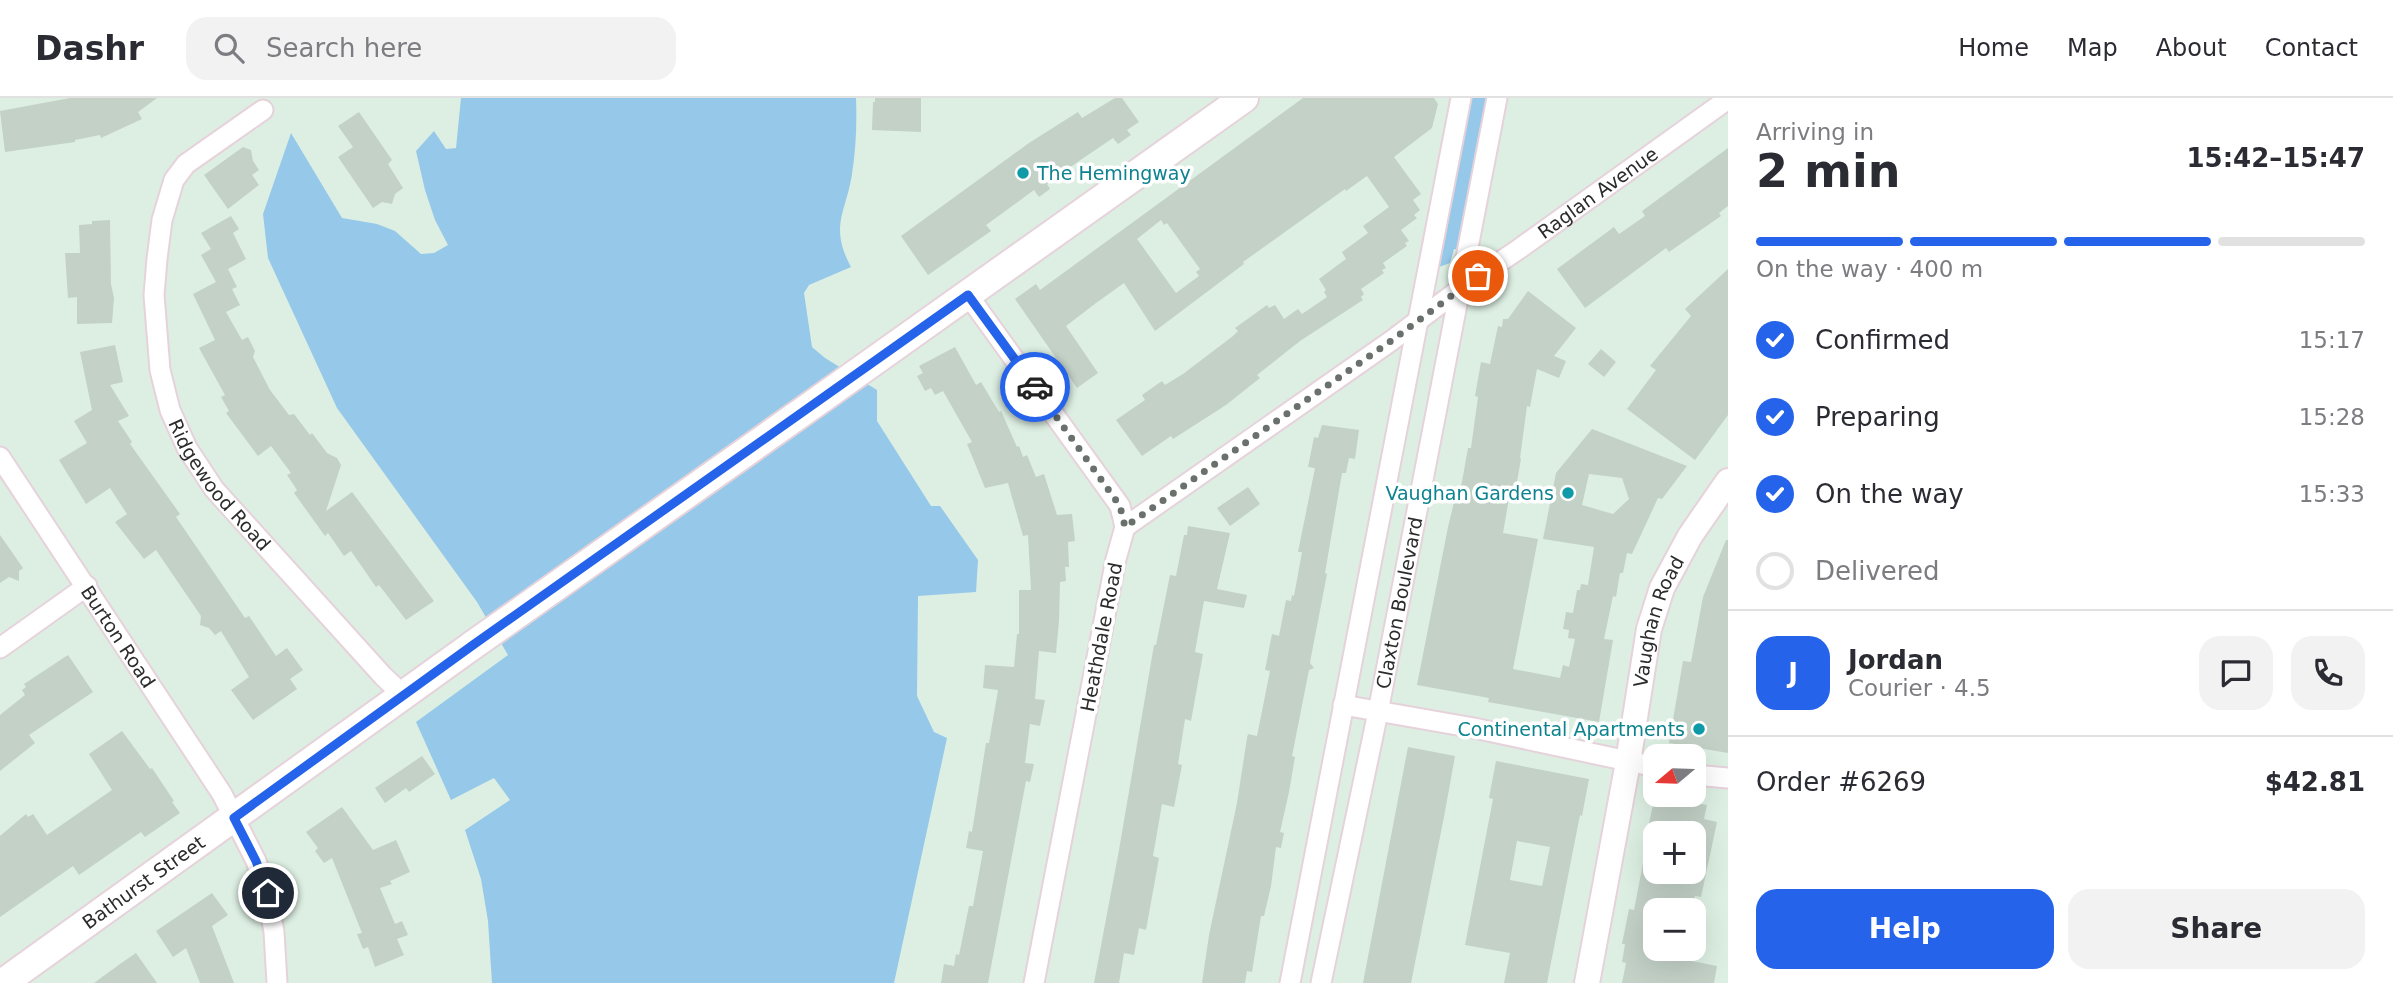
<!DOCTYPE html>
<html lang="en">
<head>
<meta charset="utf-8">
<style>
	:root { --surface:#fff; --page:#f2f2f3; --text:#2b2b33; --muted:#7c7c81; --line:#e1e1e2; --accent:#2563eb }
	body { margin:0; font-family:"DejaVu Sans",sans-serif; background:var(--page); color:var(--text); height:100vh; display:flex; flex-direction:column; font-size:26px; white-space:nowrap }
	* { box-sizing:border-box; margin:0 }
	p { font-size:23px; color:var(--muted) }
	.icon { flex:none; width:38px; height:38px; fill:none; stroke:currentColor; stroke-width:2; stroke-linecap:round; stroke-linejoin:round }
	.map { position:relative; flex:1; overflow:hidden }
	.details { display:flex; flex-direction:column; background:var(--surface); width:665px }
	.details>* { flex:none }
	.needle { width:46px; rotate:251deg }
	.controls { position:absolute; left:1643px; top:646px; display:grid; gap:14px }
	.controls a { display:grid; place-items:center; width:63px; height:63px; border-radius:14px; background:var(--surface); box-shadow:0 7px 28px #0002; font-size:35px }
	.pin { position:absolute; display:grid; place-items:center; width:60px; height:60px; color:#fff; margin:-30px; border:4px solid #fff; border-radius:50%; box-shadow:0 2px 7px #0007 }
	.courier { position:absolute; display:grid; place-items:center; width:70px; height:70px; margin:-35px; border:5px solid #2563eb; border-radius:50%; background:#fff; color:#222; box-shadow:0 2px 9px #0007 }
	.head em { font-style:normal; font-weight:600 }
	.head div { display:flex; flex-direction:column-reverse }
	.head { display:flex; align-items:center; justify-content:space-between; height:119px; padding:0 28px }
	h1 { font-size:46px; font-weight:600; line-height:52px }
	.bar { display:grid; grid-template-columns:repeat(4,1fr); gap:10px 7px; align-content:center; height:84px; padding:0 28px }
	.bar i { height:9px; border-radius:5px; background:var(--line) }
	.bar .on { background:var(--accent) }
	.bar p { grid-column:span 4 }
	.line { display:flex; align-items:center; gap:18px; padding:0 28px; border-top:2px solid var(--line) }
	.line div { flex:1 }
	.round { display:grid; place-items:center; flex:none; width:74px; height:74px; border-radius:21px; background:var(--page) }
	ol { padding:0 28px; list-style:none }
	li { display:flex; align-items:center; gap:21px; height:77px }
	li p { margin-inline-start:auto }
	li .icon { padding:7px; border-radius:50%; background:var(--accent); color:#fff; stroke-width:4 }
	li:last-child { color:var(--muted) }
	li i { width:38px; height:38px; border:4px solid var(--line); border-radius:50% }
	.action { display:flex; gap:14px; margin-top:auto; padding:14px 28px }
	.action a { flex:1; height:80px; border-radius:21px; background:var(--accent); color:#fff; font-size:28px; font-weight:600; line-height:80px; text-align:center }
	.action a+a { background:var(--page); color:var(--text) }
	header { display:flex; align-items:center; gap:42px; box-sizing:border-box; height:98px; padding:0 35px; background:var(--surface); border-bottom:2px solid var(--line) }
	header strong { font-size:33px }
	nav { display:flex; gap:38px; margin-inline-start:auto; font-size:24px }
	.search { width:490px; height:63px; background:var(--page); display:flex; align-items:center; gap:18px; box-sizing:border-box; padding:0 24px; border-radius:21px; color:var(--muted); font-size:26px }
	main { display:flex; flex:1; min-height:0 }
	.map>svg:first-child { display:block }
	.green { fill:#95c8e9 }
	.building { fill:#c3d1c7; fill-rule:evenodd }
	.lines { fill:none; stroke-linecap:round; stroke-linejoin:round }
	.minor-casing { stroke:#e6d2db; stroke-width:23 }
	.tertiary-casing { stroke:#e6d2db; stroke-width:28 }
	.secondary-casing { stroke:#e6d2db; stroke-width:32 }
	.minor { stroke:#fff; stroke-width:19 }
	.tertiary { stroke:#fff; stroke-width:24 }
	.secondary { stroke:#fff; stroke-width:28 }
	.secondary-bridge-casing { stroke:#e6d2db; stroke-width:32; stroke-linecap:butt }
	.secondary-bridge { stroke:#fff; stroke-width:28 }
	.done { stroke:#6a706c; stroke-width:7; stroke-dasharray:0 12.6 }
	.route { stroke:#2563eb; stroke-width:9 }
	.culture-dot { fill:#0f9aa8; stroke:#fff; stroke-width:2.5 }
	.labels { text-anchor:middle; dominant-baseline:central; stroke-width:7; stroke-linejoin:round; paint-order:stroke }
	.culture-label { font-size:19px; fill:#0d838f; stroke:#fff; text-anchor:end }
	.street-label { font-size:19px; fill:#2c2c2c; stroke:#fff }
</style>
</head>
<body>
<header>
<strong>Dashr</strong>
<div class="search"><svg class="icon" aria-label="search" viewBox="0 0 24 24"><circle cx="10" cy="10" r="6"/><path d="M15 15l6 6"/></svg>Search here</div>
<nav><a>Home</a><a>Map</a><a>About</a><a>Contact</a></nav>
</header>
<main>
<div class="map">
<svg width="1728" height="885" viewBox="0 0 1728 885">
	<rect width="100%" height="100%" fill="#ddefe3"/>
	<g class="green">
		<path d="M461,0h395c1,26 0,50 -4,76 -6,39 -23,52 -1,93l-42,18 -5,8 8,54 13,11 52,32v31l54,85h9l38,54 -2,32 -58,4 -1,100 17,36 13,6 -53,245h-402l-4,-62 -7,-42 -16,-49 45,-30 -16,-22 -43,22 -35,-78 92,-67 -31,-53 -140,-194 -69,-150 -5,-44 28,-81 51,85 35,6 18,7 26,23 13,-1 14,-8 -13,-25 -10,-30 -9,-39 18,-20 12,18 10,-1z"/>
		<polygon points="1472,0 1488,0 1459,152 1454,151 1450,165 1439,169"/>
	</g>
	<g class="building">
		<polygon points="70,0 157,0 138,14 142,21 101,40 100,37 75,42 75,44 5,54 0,13"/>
		<polygon points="875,0 921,0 921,34 872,32 873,4 875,4"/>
		<polygon points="1115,0 1122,0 1139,24 1127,32 1131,37 1118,46 1113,40 1079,63 1047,86 1050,91 1039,99 1034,92 986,127 991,133 928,177 901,138 1029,45 1078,14 1082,20"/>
		<path d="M1303,0h131l4,6 -6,24 -38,29 27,37 -8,6 7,10 -6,5 3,3 -16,12 8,11 -4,2 2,3 -24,17 3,5 -4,2 2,3 -23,16 3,5 -3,3 2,3 -63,41 -43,34 3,3 -34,27 -53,34 -2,-3 -29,20 -26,-36 29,-20 -3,-5 20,-14 3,4 18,-11 50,-38 5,-5 -3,-3 32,-23 2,3 6,-3 9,14 14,-10 4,5 25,-17 -3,-5 2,-2 -7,-11 27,-20 -4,-7 26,-19 -5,-7 26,-19 -22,-31 -21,15 -1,-2 -102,73 1,2 -89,67 -31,-48 -28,20 -30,23 32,47 -21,15 -62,-89 21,-15 4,6zM1161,122l3,5 3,-2 33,46 -4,3 3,4 -23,17 -39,-54z"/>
		<polygon points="359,14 392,62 388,66 403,90 395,96 392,106 382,104 373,110 338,59 353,49 338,28"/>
		<polygon points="243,49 251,52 253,63 259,72 252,77 259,87 228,111 204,77"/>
		<polygon points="1728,50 1728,108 1719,115 1721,118 1669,154 1666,150 1585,210 1557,171 1614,129 1619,136 1645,118 1642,113"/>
		<polygon points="231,118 239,131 233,135 246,161 228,171 237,189 232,191 240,207 226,214 242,242 248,239 255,253 253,259 270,292 289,317 294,316 310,337 312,335 327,355 337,360 341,367 326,413 352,394 434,503 406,522 379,487 376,489 351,453 344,458 328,435 325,438 294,395 297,392 287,377 291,375 271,348 258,358 226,315 229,313 221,299 225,297 199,250 215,242 193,196 216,184 201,157 211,151 201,135"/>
		<polygon points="110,122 111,186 114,200 112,225 77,226 77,199 68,200 65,155 80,155 79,127 92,126 92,123"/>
		<polygon points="1728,171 1728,317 1695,362 1627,311 1656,272 1650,268 1691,218 1685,211"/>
		<path d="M1528,193l48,37 -22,28 12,5 -7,17 -22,-9 -7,38 -3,-1 -7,52 1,1 -6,34 -5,-1 -7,41 35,6 -25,130 47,9 3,-13 6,2 6,-28 -7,-1 1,-8 -6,-1 3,-17 7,1 4,-23h3l1,-6 7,1 6,-38 -51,-8 13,-66 36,-44 95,37 -25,33 -4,-1 -26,56 -5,-1 -4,20h-3l-4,24 -3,-1 -9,43 9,1 -14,82 -111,-20 1,-4 -72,-13 31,-158 10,-41 3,1 7,-39h3l7,-51 -3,-1 6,-34 9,2 8,-38 4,1 1,-8h5zM1589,376l33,4 7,21 -16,15 -31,-9z"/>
		<polygon points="115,247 123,284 110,287 129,318 118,323 132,344 130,346 180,416 176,419 245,520 249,518 276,558 287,550 303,572 290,581 297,591 253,622 231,592 249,579 221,533 215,537 209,530 200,527 201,518 156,452 144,461 115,424 127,416 110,390 86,406 59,362 87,345 74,323 92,312 80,254"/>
		<polygon points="955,249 976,287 981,284 999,314 1001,313 1017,349 1019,348 1023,359 1027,357 1036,379 1044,376 1057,417 1072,416 1075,443 1068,444 1069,469 1065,469 1066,483 1060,484 1059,523 1056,555 1039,553 1035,601 1045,602 1040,628 1030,626 1025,665 1034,666 1030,684 1026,683 988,885 941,885 944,866 954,868 956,856 959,857 969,808 973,808 983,753 966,750 969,733 972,734 986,645 989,645 998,592 983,590 985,567 1014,569 1017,536 1019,536 1019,492 1031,492 1028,437 1023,438 1008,385 985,390 967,346 972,344 943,293 935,297 931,290 925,293 917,278 923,275 919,268"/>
		<polygon points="1601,251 1616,264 1604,279 1588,266"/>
		<polygon points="1322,327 1359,332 1355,361 1349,360 1346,375 1342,375 1325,475 1327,476 1311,559 1310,565 1314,570 1309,572 1292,658 1295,659 1289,694 1280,734 1284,735 1281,750 1276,749 1271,788 1264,818 1261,818 1252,874 1247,873 1245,885 1202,885 1209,837 1237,705 1247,640 1248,636 1257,638 1270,573 1265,572 1272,536 1279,538 1286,502 1291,503 1292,497 1294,498 1302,454 1298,454 1315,370 1308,369 1314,339 1318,340"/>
		<polygon points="1248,389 1260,406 1230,428 1217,410"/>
		<polygon points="1188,428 1230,435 1217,491 1247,497 1244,510 1204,503 1195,554 1203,556 1200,573 1191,623 1185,621 1178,666 1182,667 1174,709 1162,706 1153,758 1159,760 1146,832 1139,830 1134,857 1124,855 1119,885 1094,885 1119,752 1154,547 1156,547 1170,477 1176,478 1184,437 1187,437"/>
		<polygon points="0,437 23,470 19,473 19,483 9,479 0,485"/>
		<polygon points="1726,442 1728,442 1728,655 1669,645 1683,563 1691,564 1703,499"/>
		<polygon points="68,557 93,594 29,637 35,645 0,673 0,617 25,597 22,592 26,589 24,586"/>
		<polygon points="122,633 150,671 152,670 174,703 172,704 180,715 145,739 141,734 79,777 73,768 0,819 0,738 26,716 28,719 33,716 47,737 112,692 89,656"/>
		<polygon points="1408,649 1455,658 1444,719 1411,885 1363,885"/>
		<polygon points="422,658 435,676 409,694 406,690 385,705 375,690"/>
		<path d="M1496,663l93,18 -7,37 -2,-1 -33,168h-43l6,-30 -45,-8 28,-146 -4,-1zM1517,743l33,6 -8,39 -32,-6z"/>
		<polygon points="1655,697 1707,707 1704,721 1717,724 1701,799 1695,798 1692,812 1656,812 1656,850 1695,850 1692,863 1717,868 1714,885 1622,885 1626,865 1622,864 1625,846 1622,846 1629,811 1634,812 1648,739 1656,739 1656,774 1694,774 1694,735 1647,735"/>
		<polygon points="342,709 373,752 396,742 410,774 390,783 392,786 380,790 395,826 402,823 408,837 397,841 404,857 375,869 368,849 363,851 357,836 362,835 332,760 324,765 315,753 318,750 306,734"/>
		<polygon points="212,795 228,817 212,828 234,885 200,885 186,850 173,859 156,833"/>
		<polygon points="136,855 157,885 94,885 120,866"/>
	</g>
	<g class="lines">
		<g class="minor-casing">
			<g id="minor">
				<path id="s1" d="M263,12l-77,54 -12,16 -12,40 -5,39 -3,36 6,75 10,40 17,38 27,41 169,187 21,20"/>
				<polyline points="968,197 1120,408 1125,429 1116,461 1034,885"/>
				<path id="s2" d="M0,359l222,337 34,67 11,32 7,39 3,51"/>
				<path id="s3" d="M1125,429l266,-186 69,-52 59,-40 209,-150"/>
				<polyline points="0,550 87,488"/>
				<polyline points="1343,607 1474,630 1656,669"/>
				<polyline points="1694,677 1728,680"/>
				<polyline points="1290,885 1461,0"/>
				<path id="s4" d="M1321,885l57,-271 119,-614"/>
			</g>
		</g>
		<g class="tertiary-casing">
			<g id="tertiary">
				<path id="s5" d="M1587,885l41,-221 21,-133 13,-41 28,-52 38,-55"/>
			</g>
		</g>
		<g class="secondary-casing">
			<g id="secondary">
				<polyline points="822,300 1244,0"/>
				<path id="s6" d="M3,885l470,-338"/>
			</g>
		</g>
		<use href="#minor" class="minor"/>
		<use href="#tertiary" class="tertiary"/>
		<use href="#secondary" class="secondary"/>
		<g class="secondary-bridge-casing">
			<polyline id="secondary-bridge" points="473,547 822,300"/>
		</g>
		<use href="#secondary-bridge" class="secondary-bridge"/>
	</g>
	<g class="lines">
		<polyline class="done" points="1035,289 1120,408 1125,429 1391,243 1478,178"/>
		<polyline class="route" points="268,795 256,763 234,720 473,547 968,197 1035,289"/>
	</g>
	<g class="culture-dot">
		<circle cx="1023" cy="75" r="7"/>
		<circle cx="1568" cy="395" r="7"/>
		<circle cx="1699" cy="631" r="7"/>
	</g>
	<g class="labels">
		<g class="culture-label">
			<text x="1037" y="75" text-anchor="start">The Hemingway</text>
			<text x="1554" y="395">Vaughan Gardens</text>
			<text x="1685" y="631">Continental Apartments</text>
		</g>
		<g class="street-label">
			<text stroke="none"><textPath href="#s3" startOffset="579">Raglan Avenue</textPath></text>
			<text stroke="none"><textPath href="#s1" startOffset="438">Ridgewood Road</textPath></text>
			<text stroke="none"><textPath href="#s4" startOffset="388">Claxton Boulevard</textPath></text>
			<text stroke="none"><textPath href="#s5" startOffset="369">Vaughan Road</textPath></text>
			<text stroke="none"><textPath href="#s2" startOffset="215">Burton Road</textPath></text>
			<text transform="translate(1101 539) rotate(-79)">Heathdale Road</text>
			<text stroke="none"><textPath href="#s6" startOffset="173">Bathurst Street</textPath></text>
		</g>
	</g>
</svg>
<div class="controls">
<a><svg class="needle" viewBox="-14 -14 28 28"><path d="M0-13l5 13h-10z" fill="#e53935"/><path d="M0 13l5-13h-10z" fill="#7c7c81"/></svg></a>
<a>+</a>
<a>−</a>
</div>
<div class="pin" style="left:1478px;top:178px;background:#ea580c"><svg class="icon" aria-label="bag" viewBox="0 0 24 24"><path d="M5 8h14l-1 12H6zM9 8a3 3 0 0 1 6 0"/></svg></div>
<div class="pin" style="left:268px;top:795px;background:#1f2937"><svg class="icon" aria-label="home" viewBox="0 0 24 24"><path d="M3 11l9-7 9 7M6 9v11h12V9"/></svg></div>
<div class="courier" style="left:1035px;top:289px"><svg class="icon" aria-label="car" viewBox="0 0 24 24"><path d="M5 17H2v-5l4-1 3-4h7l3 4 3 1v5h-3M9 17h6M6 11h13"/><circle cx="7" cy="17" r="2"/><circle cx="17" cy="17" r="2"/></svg></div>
</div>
<section class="details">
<div class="head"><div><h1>2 min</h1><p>Arriving in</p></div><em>15:42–15:47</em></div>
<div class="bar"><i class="on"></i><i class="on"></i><i class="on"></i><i></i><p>On the way · 400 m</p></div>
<ol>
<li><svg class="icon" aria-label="check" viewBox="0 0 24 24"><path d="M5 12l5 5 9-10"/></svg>Confirmed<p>15:17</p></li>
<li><svg class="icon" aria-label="check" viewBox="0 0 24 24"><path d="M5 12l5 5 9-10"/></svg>Preparing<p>15:28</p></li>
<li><svg class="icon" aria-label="check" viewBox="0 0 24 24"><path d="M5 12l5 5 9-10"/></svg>On the way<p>15:33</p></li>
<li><i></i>Delivered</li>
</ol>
<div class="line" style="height:126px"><b class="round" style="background:var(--accent);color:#fff">J</b><div><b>Jordan</b><p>Courier · 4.5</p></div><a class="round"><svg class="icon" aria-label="chat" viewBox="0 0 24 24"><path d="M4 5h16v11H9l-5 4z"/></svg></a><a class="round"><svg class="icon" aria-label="phone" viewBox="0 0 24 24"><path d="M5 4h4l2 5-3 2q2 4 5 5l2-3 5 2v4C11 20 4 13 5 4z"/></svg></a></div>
<div class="line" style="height:91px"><div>Order #6269</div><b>$42.81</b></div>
<div class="action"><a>Help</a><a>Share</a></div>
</section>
</main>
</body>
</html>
